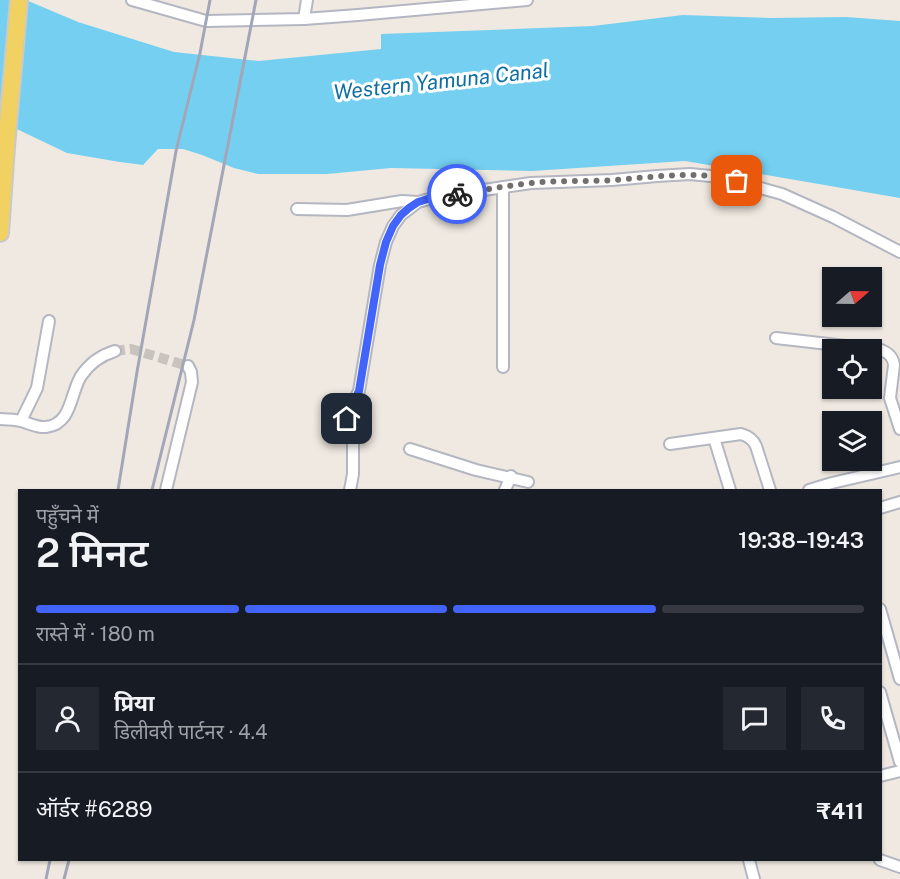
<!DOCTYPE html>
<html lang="hi">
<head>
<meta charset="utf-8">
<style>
	:root { --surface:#171b24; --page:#242831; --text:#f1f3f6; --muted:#9ea1a6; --line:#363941; --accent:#4264fb }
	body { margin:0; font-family:"Public Sans","Noto Sans Devanagari",sans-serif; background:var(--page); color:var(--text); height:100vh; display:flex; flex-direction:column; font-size:22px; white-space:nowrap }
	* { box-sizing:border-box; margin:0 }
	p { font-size:20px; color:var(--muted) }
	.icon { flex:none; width:33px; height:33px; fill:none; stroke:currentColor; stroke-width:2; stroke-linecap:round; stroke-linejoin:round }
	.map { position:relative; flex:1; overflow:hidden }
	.sheet { position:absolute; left:18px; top:489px; width:864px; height:372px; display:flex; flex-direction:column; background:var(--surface); border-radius:0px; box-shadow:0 2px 4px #0004 }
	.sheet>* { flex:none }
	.needle { width:39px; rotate:70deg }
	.controls { position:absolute; left:822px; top:267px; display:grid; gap:12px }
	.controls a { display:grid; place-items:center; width:60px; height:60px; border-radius:0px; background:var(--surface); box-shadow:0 2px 4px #0004; font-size:30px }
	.pin { position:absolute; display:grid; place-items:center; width:51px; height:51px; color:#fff; margin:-26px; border-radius:12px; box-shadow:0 3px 9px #0006 }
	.courier { position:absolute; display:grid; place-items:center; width:60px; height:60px; margin:-30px; border:4px solid #4264fb; border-radius:50%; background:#fff; color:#222; box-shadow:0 2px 8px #0007 }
	.summary em { font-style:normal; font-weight:600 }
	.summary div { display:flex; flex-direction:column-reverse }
	.summary { display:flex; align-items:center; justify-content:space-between; height:102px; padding:0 18px }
	h1 { font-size:39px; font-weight:600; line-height:45px }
	.bar { display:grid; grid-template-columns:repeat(4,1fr); gap:9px 6px; align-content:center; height:72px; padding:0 18px }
	.bar i { height:8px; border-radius:4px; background:var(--line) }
	.bar .selected { background:var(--accent) }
	.bar p { grid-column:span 4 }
	.line { display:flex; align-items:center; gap:15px; padding:0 18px; border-top:2px solid var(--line) }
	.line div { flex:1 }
	.round { display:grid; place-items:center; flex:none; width:63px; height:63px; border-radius:0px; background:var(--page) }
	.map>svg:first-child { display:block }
	.water { fill:#75cff0 }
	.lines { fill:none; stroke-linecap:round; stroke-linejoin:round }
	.street-tunnel { stroke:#c8c4bd; stroke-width:10; stroke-dasharray:10 5; stroke-linecap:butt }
	.street-casing { stroke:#b4b7c1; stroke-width:14 }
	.primary-casing { stroke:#c9c9c9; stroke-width:20 }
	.street { stroke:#fff; stroke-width:10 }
	.primary { stroke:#f2d163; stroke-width:16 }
	.rail { stroke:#a3a6b8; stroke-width:3 }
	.done { stroke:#726f6d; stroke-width:6; stroke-dasharray:0 10.8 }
	.route { stroke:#4264fb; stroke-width:8 }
	.labels { text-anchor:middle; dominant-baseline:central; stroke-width:6; stroke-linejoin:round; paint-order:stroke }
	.water-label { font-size:21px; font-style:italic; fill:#0d6fa3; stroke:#fff }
</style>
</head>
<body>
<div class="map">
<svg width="900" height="879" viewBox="0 0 900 879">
	<rect width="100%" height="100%" fill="#efe9e1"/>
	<polygon class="water" points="0,0 26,0 78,22 174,52 259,61 381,49 381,34 593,26 683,15 771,18 846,17 900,21 900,198 685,161 532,171 391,168 327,174 258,174 234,168 202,155 183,149 158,149 143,165 120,162 67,153 0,121"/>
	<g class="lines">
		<polyline class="street-tunnel" points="115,351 131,349 188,366"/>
		<g class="street-casing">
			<g id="street">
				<polyline points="132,0 206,21 304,19 358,15 527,0"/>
				<polyline points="304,19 307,0"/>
				<polyline points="297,209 347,210 402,201 418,202"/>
				<path d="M776,338l105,12c8,3 12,7 13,15l-4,33 10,31"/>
				<polyline points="503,367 503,187"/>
				<path d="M0,419c8,1 16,0 24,3 7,2 14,6 22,5 26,-3 24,-33 35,-51 8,-12 21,-21 34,-25"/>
				<polyline points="21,421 37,388 49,321"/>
				<polyline points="714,438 730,490"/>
				<path d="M670,444l71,-10c7,2 12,5 15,12l14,44"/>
				<polyline points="410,449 476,470 528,482"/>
				<polyline points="166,490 192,382 191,372 188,366"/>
				<polyline points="350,490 353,474 353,443 347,419 348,413 359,391 380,265 386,242 393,226 401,215 418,202 437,197 531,183 612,180 657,176 690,174 721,177 782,194 833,217 900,252"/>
				<polyline points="505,490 511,476"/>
				<polyline points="809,490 832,483 900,467"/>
				<polyline points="880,508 900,502"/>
				<polyline points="880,609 900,679"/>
				<polyline points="880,692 900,762"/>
				<polyline points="880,776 900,771"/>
				<polyline points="749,860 754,879"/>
				<polyline points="880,860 900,867"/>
			</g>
		</g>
		<g class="primary-casing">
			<polyline id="primary" points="0,233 6,147 19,0"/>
		</g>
		<use href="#street" class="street"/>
		<use href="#primary" class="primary"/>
		<g class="rail">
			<polyline points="118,490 137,372 176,151 200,53 210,0"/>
			<polyline points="152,490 194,320 256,0"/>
			<polyline points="46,879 50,860"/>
			<polyline points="64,879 69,860"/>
		</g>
	</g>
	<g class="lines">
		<path class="done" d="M457,194c25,-4 49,-8 74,-11 27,-3 55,-1 83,-3 42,-3 82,-10 123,1"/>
		<polyline class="route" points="347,419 348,414 359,391 380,265 386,242 393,226 401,215 409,208 418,202 437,196 457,194"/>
	</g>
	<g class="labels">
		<g class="water-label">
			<text transform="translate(441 81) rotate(-6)">Western Yamuna Canal</text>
		</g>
	</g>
</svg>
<div class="controls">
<a><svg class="needle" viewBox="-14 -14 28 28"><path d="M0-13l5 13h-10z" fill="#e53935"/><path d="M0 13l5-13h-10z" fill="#9ea1a6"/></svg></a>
<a><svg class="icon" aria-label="locate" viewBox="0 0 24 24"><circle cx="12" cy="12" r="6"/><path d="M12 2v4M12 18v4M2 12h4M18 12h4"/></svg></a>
<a><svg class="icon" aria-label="layers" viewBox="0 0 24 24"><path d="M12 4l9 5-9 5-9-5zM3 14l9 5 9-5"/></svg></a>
</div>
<div class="pin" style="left:737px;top:181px;background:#ea580c"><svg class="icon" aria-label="bag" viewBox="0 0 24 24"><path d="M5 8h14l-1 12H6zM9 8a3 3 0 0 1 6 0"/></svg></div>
<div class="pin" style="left:347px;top:419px;background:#1f2937"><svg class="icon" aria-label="home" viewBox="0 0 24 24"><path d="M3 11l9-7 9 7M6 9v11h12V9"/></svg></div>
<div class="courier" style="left:457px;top:194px"><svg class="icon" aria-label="bike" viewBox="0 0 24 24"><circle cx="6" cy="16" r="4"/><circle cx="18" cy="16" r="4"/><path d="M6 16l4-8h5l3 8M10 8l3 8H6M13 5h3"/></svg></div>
<section class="sheet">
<div class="summary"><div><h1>2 मिनट</h1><p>पहुँचने में</p></div><em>19:38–19:43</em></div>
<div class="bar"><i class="selected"></i><i class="selected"></i><i class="selected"></i><i></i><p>रास्ते में · 180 m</p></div>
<div class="line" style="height:108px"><a class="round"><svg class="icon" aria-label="person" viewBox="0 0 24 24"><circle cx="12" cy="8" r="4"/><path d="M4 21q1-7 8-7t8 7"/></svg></a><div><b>प्रिया</b><p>डिलीवरी पार्टनर · 4.4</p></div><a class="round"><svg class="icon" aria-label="chat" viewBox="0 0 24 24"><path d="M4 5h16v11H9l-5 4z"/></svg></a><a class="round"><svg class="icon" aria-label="phone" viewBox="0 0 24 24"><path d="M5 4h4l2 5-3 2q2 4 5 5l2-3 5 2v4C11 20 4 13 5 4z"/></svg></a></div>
<div class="line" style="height:78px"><div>ऑर्डर #6289</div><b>₹411</b></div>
</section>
</div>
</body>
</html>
